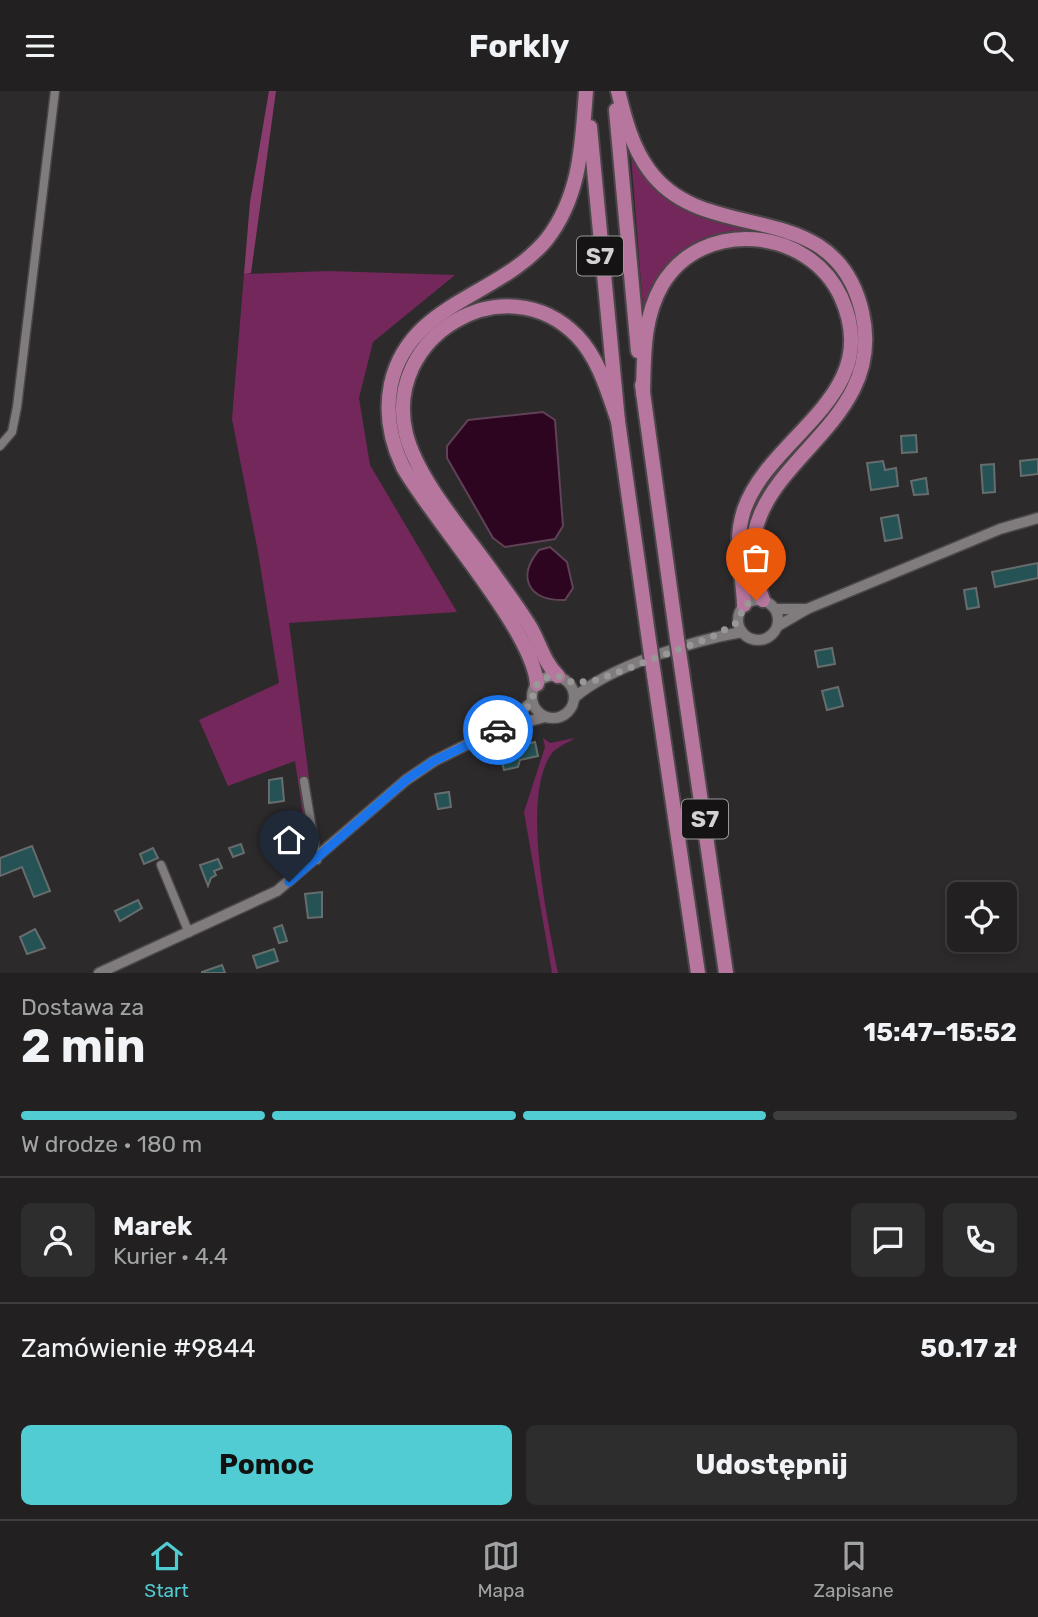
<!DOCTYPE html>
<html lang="pl">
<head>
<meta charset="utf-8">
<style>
	:root { --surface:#222021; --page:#2e2d2e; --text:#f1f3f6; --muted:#a2a3a5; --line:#3f3e3f; --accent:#51ccd3 }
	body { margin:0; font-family:Rubik,sans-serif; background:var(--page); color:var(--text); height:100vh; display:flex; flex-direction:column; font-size:26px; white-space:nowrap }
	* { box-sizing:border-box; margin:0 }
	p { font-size:23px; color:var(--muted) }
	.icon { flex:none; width:38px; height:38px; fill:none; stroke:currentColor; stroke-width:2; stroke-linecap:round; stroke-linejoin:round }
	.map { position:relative; height:882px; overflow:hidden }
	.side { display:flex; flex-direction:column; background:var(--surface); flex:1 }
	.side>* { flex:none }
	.controls { position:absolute; left:947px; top:791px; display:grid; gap:14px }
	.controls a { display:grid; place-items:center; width:70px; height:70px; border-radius:10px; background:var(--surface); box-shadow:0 4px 10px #0003,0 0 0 2px var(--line); font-size:35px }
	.pin { position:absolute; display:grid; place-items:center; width:60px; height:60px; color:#fff; margin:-72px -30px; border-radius:50% 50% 50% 0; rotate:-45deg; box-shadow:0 0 7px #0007 }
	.pin .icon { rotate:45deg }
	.courier { position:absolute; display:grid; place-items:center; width:70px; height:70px; margin:-35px; border:5px solid #1a73e8; border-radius:50%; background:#fff; color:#222; box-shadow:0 2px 9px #0007 }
	.head em { font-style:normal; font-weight:700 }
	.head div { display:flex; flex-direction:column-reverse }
	.head { display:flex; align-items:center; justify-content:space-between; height:119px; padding:0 21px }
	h1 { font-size:46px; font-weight:700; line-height:52px }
	.bar { display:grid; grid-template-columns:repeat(4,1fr); gap:10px 7px; align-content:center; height:84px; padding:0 21px }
	.bar i { height:9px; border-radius:5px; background:var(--line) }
	.bar .current { background:var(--accent) }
	.bar p { grid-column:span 4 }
	.line { display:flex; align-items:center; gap:18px; padding:0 21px; border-top:2px solid var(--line) }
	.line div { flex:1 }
	.round { display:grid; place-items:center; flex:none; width:74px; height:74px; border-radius:10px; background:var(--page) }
	.cta { display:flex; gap:14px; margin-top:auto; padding:14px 21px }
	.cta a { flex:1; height:80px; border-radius:10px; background:var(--accent); color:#111; font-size:28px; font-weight:700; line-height:80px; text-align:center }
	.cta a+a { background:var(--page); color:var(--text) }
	header { display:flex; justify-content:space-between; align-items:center; height:91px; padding:0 21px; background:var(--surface); font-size:32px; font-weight:700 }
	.tabs { display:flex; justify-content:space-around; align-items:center; height:98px; border-top:2px solid var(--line); background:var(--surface); font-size:19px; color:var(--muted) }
	.tabs a { display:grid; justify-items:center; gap:4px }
	.tabs .current { color:var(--accent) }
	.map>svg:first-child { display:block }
	.green { fill:#73275a }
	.forest { fill:#8b3c6f }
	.water { fill:#2d0520; stroke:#5f4255; stroke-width:2 }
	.building { fill:#255355; stroke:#676d6d; stroke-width:2 }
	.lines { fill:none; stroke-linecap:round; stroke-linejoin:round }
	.minor-casing { stroke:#4b4749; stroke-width:11 }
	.tertiary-casing { stroke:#4b4749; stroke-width:13 }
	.motorway-casing { stroke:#4b4749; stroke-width:18 }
	.minor { stroke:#807b7d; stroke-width:8 }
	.tertiary { stroke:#807b7d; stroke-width:10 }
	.motorway { stroke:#b7769d; stroke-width:14 }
	.motorway-bridge-casing { stroke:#4b4749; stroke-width:18; stroke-linecap:butt }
	.motorway-bridge { stroke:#b7769d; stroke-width:14 }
	.done { stroke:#999798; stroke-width:7; stroke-dasharray:0 12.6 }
	.route { stroke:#1a73e8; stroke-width:9 }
	.labels { text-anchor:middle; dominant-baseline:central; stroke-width:5; stroke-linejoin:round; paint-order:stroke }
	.shield { fill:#151314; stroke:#9a9899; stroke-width:2 }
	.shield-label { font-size:23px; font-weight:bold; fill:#d3d1d2 }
</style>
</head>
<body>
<header><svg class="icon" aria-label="menu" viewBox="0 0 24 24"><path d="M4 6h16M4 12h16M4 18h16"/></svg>Forkly<svg class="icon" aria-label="search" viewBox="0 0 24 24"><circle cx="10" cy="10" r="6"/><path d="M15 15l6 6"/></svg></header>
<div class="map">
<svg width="1038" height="882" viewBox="0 0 1038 882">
	<rect width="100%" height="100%" fill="#2d2a2c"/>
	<g class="green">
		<path d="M631,65c46,71 94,60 165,85 -11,2 -24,-8 -37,-9 -53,-6 -96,28 -116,75z"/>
		<polygon points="328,180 455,184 373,251 359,307 370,374 457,521 289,532 317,749 308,760 295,670 228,695 199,629 279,592 258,461 232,328 244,183"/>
		<path d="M543,647l7,5 25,-5c-6,4 -18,9 -23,15 -32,44 -4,168 6,220h-6l-28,-161 21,-65z"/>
	</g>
	<polygon class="forest" points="269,0 276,0 251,182 244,183 250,111"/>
	<g class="water">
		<polygon points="543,321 555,329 563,435 555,448 505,456 493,447 447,367 447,355 468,329"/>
		<path d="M550,456l17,15 6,26 -8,12c-36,1 -49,-22 -26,-50z"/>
	</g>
	<g class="building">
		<polygon points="916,344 917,361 902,362 901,345"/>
		<polygon points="1038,368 1038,383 1021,385 1020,370"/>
		<polygon points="883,370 885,379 896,377 898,395 871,399 867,372"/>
		<polygon points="994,373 995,401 983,402 981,374"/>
		<polygon points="926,387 928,403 914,404 911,390"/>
		<polygon points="898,424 902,447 885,450 881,427"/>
		<polygon points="1038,472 1038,487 995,496 992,481"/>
		<polygon points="976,497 979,516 967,518 964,499"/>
		<polygon points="832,557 835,573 818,576 815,560"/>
		<polygon points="838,596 843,615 827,619 822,600"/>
		<polygon points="535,651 538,665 520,669 518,676 504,679 500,664 523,658 522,654"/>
		<polygon points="282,687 284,710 269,712 269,689"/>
		<polygon points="449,701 451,716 438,718 435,703"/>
		<polygon points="290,735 294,745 272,756 269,741"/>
		<polygon points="241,753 244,762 233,766 229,757"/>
		<polygon points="32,755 50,800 34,806 22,776 0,785 0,767"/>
		<polygon points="153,757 158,767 144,773 140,763"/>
		<polygon points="218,768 222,777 214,780 216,784 211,787 208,795 200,774"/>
		<polygon points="322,801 322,826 308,827 305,803"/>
		<polygon points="138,809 142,817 120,830 115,820"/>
		<polygon points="282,834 287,850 279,852 274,837"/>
		<polygon points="35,838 45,857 27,863 20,846"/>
		<polygon points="274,858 278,870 257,877 253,865"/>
		<polygon points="222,874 225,882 202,882 202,881"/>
	</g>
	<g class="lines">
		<g class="minor-casing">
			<g id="minor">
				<polyline points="0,355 12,341 17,316 55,0"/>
				<polyline points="304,690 317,769"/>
				<polyline points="161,774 189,842"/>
			</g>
		</g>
		<g class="tertiary-casing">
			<g id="tertiary">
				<circle cx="758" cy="529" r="20"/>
				<polyline points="776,518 807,518"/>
				<polyline points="778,535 807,518 1000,438 1038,427"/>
				<circle cx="553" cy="606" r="21"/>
				<path d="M574,607c36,-32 121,-58 168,-66"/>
				<polyline points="506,636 545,626"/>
				<polyline points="99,882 277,800 406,689 434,670 502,636 532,611"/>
			</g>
		</g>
		<g class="motorway-casing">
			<g id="motorway">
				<path d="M618,0c7,28 14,56 31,79 57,79 185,22 213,142 30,129 -154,155 -99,288"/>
				<polyline points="616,19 638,260"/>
				<polyline points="590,36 618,330 650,557"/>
				<polyline points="642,294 677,548"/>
				<path d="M643,302c1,-38 0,-75 19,-108 40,-68 147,-58 179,12 45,99 -71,137 -97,213 -11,33 -1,62 0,95"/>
				<polyline points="681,574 726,882"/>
				<polyline points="654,584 698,882"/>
				<path d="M558,585c-14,-13 -19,-35 -29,-51 -11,-18 -24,-35 -36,-52 -28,-40 -75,-92 -87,-139 -24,-98 99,-171 171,-98 22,23 31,56 41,85"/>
				<path d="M537,593c-4,-54 -104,-164 -134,-217 -13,-27 -18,-54 -12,-83 18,-82 109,-87 156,-145 34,-44 35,-96 39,-148"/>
			</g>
		</g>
		<use href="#minor" class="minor"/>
		<use href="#tertiary" class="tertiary"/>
		<use href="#motorway" class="motorway"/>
		<g class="motorway-bridge-casing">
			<g id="motorway-bridge">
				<polyline points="677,548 681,574"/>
				<polyline points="650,557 654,584"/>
			</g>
		</g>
		<use href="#motorway-bridge" class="motorway-bridge"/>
	</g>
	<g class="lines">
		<polyline class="done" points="498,639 520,624 532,611 534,597 544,587 558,585 574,592 597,589 712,546 738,531 744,514 756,509"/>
		<polyline class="route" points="289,791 406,689 434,670 498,639"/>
	</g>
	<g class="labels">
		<g class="shield">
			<rect x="577" y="145.5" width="46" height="39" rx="5"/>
			<rect x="682" y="708.5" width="46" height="39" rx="5"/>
		</g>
		<g class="shield-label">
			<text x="600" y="165">S7</text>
			<text x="705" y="728">S7</text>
		</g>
	</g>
</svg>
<div class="controls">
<a><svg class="icon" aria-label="locate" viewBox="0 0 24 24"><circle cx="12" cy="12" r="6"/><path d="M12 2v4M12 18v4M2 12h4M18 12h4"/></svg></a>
</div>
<div class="pin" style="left:756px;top:509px;background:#ea580c"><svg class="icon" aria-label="bag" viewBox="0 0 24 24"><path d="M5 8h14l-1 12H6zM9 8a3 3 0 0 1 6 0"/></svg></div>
<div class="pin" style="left:289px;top:791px;background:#1f2937"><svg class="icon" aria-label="home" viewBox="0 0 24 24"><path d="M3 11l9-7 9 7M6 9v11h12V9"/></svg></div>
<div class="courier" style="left:498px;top:639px"><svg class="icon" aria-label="car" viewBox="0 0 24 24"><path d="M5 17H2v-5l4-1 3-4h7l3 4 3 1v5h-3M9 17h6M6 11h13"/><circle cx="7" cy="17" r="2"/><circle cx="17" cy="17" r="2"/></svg></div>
</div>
<section class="side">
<div class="head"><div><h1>2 min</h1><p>Dostawa za</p></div><em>15:47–15:52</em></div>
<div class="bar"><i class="current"></i><i class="current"></i><i class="current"></i><i></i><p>W drodze · 180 m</p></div>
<div class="line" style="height:126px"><a class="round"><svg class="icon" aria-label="person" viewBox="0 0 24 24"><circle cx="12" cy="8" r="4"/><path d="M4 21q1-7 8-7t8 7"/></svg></a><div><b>Marek</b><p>Kurier · 4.4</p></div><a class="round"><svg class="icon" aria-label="chat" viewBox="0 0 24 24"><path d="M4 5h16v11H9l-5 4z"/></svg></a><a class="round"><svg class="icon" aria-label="phone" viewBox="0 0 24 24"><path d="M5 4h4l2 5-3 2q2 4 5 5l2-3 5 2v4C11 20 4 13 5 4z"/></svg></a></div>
<div class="line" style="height:91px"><div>Zamówienie #9844</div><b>50.17 zł</b></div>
<div class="cta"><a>Pomoc</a><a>Udostępnij</a></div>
</section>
<nav class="tabs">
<a class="current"><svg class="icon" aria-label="home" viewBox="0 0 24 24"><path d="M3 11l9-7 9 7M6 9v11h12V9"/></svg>Start</a>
<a><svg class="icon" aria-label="map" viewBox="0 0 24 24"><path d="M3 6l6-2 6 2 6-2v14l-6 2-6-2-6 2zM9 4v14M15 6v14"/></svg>Mapa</a>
<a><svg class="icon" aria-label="saved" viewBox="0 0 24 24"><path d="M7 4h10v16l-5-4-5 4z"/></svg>Zapisane</a>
</nav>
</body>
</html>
